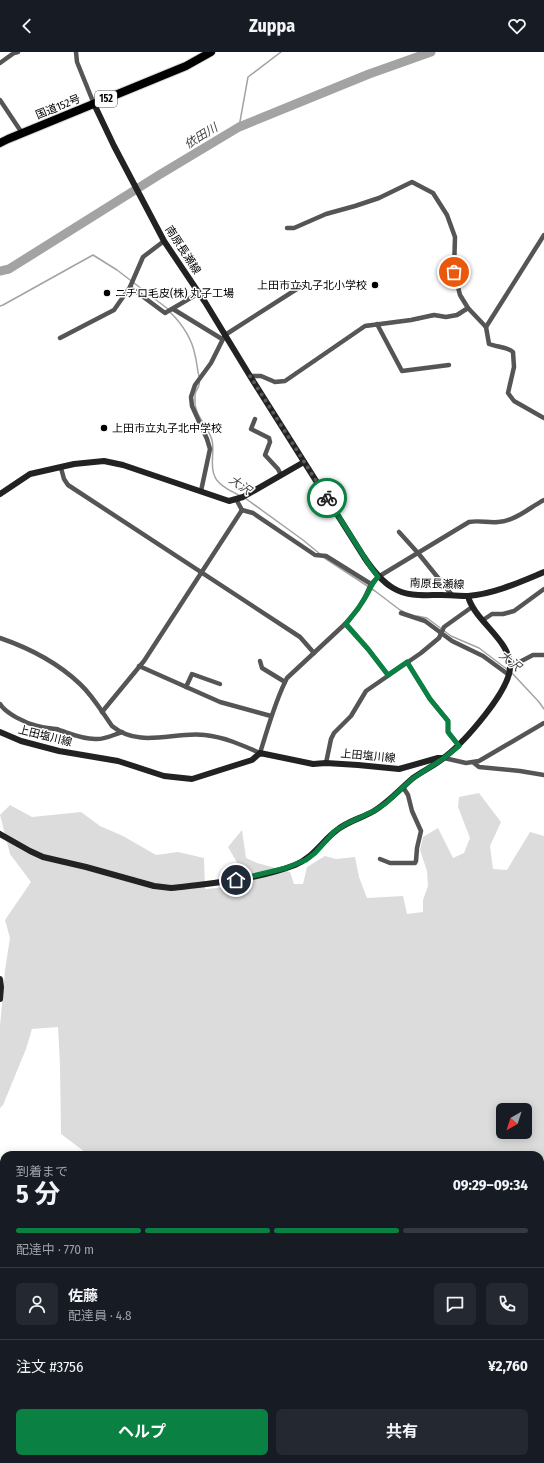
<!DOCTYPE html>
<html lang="ja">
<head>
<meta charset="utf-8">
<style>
	:root { --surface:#171b24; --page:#242831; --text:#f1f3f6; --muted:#9ea1a6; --line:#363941; --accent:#0b8043 }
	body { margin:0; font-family:"Fira Sans Condensed","Noto Sans JP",sans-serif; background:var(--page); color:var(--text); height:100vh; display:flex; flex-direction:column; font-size:15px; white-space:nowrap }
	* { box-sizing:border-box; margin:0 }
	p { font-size:13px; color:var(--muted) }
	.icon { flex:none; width:22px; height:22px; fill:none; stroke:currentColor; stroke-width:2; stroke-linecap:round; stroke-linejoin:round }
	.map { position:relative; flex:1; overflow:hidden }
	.panel { position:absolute; left:0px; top:1099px; width:544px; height:312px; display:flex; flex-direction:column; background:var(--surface); border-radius:12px 12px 0 0; box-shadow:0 2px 10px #0003 }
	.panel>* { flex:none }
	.needle { width:26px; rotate:219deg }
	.buttons { position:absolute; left:496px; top:1051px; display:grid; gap:8px }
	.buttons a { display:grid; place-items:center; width:36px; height:36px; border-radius:6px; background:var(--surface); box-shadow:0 2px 10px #0003; font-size:20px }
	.pin { position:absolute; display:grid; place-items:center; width:34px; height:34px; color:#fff; margin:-17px; border:2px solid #fff; border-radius:50%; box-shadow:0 1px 4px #0007 }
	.courier { position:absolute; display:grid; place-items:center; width:40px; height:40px; margin:-20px; border:3px solid #0b8043; border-radius:50%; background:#fff; color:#222; box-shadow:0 1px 5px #0007 }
	.summary em { font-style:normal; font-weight:700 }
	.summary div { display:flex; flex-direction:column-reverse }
	.summary { display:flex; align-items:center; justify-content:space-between; height:68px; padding:0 16px }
	h1 { font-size:26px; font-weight:700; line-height:30px }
	.bar { display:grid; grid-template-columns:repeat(4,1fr); gap:6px 4px; align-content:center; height:48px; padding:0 16px }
	.bar i { height:5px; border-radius:3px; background:var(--line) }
	.bar .active { background:var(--accent) }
	.bar p { grid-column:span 4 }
	.line { display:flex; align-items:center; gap:10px; padding:0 16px; border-top:1px solid var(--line) }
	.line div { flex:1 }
	.round { display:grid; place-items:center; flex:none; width:42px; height:42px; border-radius:6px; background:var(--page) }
	.cta { display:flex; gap:8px; margin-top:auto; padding:8px 16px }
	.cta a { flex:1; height:46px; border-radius:6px; background:var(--accent); color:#fff; font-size:16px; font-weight:700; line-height:46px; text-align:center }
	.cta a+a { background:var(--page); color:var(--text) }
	header { display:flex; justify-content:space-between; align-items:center; height:52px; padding:0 16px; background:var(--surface); font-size:18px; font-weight:700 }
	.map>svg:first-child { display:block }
	.green { fill:#dcdcdc; fill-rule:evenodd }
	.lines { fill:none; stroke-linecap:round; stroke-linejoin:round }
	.stream { stroke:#a3a3a3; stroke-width:1.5 }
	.river { stroke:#a3a3a3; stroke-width:9 }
	.highway-casing { stroke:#dbdbdb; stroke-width:10 }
	.street { stroke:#555; stroke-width:4.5 }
	.secondary { stroke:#222; stroke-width:6 }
	.highway { stroke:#000; stroke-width:8 }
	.done { stroke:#595959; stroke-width:4; stroke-dasharray:0 7.2 }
	.route { stroke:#0b8043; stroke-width:5 }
	.poi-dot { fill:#000; stroke:#fff; stroke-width:1.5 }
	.labels { text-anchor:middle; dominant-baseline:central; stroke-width:3; stroke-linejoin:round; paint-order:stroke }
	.shield { fill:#fff; stroke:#4c4c4c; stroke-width:1 }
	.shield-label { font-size:10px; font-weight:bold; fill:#000 }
	.street-label { font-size:11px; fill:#000; stroke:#fff }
	.poi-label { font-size:11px; fill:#000; stroke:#fff; text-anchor:start }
	.water-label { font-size:12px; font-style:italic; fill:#444; stroke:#fff }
</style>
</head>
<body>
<header><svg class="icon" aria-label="back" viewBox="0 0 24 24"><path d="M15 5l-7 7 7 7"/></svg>Zuppa<svg class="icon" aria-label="heart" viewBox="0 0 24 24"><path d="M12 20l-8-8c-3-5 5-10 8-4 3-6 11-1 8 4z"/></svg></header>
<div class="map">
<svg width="544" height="1411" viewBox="0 0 544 1411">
	<rect width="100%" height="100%" fill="#fff"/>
	<g class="green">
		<path d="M479,741l22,29 -11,24 3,23 14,1 23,-38 14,4v627h-513l9,-4h500v-304h-451l-28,-21 -1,-69 -2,-38 -26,2 -6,20 -23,56 -3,3v-82l5,-56 5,-32 -5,-18 26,-38 -21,-28 -10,-39 10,-10 22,12 49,-5 19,14 23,10 33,19 22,-3 26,6 1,31 34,-3v-20l-11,-19 14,-17 4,28 11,5 33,9 4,12h9l4,-17 18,-11 11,3 19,-2 4,20 8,21 36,-2 4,18 16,-2v-12l5,-14 -1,-15 -7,-21 3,-13 15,-9 15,30 11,-5 6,-15 -12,-31 1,-10zM503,1058h22v22h-22z"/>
		<polygon points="4,1299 4,1371 0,1370 0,1302"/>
	</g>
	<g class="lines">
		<g class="stream">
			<polyline points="239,75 248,25 281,0"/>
			<polyline points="0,254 3,253 93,203 117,218 168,257"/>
			<path d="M170,260c11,11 22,27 25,43 2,7 2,14 4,21"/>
			<path d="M199,328c2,6 -3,9 -4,14 0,3 0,7 0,10 1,13 14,24 17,36 3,12 -3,26 3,37 4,9 17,14 25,19"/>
			<polyline points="245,446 303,488 320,502"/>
			<polyline points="323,505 375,539 400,558 404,560"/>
			<polyline points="417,564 427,566 451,584 479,596 508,618"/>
			<polyline points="511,620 539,650 544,657"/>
		</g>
		<polyline class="river" points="0,219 9,217 159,123 239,75 369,22 431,0"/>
		<g class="highway-casing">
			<polyline id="highway" points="0,91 8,87 186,14 211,0"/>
		</g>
		<g class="street">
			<polyline points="76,0 77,10 94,52"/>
			<polyline points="0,11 14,1 18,0"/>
			<polyline points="0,48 22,81"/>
			<path d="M287,176h7l32,-14 29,-8 24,-8 33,-16 21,11 14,22 8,22 -1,34 6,24 8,13 18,19 3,17c8,3 19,3 24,8l1,15 -6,26 6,8 30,17"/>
			<polyline points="130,235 165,261 199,241"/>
			<polyline points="173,257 222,287"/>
			<polyline points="377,272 402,319 449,313"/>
			<polyline points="486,275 544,183"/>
			<polyline points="60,286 114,258 130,235 143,205 164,189"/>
			<polyline points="250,324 261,324 275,330 285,329 365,274 411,268 434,263 446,265 457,263 468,256"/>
			<polyline points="255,367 251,377 269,386 270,390 265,403 278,417 281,423"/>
			<polyline points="61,416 64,427 68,433 300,585 314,601"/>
			<polyline points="201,439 210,397 207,387 192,354 191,345 195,333 211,311 225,283 300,235"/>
			<polyline points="236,447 242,458"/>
			<polyline points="242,458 253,461 315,503 326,504 371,532"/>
			<polyline points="399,480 418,501 452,543"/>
			<polyline points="401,561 425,569 452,589 483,604 509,623"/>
			<polyline points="483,568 492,562 503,562 514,559 544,537"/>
			<polyline points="345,572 368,597 388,623"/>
			<path d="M0,586c29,10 58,25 80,46 13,12 22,28 32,42 28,23 62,5 93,9 19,2 37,10 55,18 8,-25 15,-52 27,-75l58,-54 13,-15 7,-12 6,-13 7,-7 91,-55c10,-2 19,1 29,0 17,-1 31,-14 46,-22"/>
			<polyline points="260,609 262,616 285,630"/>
			<polyline points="407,610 430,647 448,669 448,680 459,694"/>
			<polyline points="139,614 220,650 271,664"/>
			<polyline points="510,615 533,603 544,603"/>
			<polyline points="186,635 192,622 220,632"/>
			<path d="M0,652c6,10 26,19 37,22 6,2 12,2 19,3 13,4 25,10 39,10 9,1 18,-4 27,-7"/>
			<polyline points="102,660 144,609 242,458"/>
			<polyline points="444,706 466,711 479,709 544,671"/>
			<polyline points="326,711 331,687 334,681 351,664 366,639 421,601 439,586 444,575 472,555"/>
			<polyline points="474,711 479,715 520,719 544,723"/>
			<polyline points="380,807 390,811 415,811 416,809 417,796 421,779 412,759 408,743 403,735"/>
			<polyline points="0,1125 4,1129"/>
			<polyline points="0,1268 4,1262"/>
		</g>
		<g class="secondary">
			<path d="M94,52l20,42 50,95 41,61 45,74 114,181c8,12 17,24 29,31 15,9 31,7 48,7 9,0 18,1 27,1 26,-2 52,-14 76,-24"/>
			<polyline points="0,442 30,422 74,412 104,409 123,413 229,449 243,445 304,410"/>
			<polyline points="0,680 21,689 59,699 118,709 164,724 192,727 252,708 260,701 313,712 326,711 358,713 399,717 438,706 443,706"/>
			<path d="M0,782l30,17 13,6 43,10 68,19 17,2c42,-5 85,-8 124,-23 19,-8 27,-24 42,-35 11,-9 25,-12 37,-19 15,-9 26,-22 39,-33 11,-8 23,-13 33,-22 18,-14 64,-65 64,-89 1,-27 -36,-46 -42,-71"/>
			<polyline points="0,927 1,935 0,947"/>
		</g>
		<use href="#highway" class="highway"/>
	</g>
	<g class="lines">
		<polyline class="done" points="327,446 250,324 261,324 276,330 285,329 365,274 411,268 434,263 446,265 458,263 468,256 460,243 454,220"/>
		<path class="route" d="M236,828l50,-12 20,-8 9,-7 20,-22 11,-7 28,-13 12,-8 26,-24 32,-21 15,-12 -11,-14v-11l-18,-22 -23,-37 -19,13 -20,-26 -22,-25c6,-8 13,-16 19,-26 5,-8 6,-14 13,-21l-8,-11 -43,-68"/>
	</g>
	<g class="poi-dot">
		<circle cx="375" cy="233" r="4"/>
		<circle cx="107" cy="241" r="4"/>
		<circle cx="104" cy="376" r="4"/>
	</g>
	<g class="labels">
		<rect class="shield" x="95" y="39" width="22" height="16" rx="3"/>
		<g class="shield-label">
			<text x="106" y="47">152</text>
		</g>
		<g class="street-label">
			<text transform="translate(58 55) rotate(-22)">国道152号</text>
			<text transform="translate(183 198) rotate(57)">南原長瀬線</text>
			<text transform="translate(437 532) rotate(2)">南原長瀬線</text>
			<text transform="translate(45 684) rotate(14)">上田塩川線</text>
			<text transform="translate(368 704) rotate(5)">上田塩川線</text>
		</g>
		<g class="poi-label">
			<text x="367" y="233" text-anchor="end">上田市立丸子北小学校</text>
			<text x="115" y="241">ニチロ毛皮(株) 丸子工場</text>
			<text x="112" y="376">上田市立丸子北中学校</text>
		</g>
		<g class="water-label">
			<text transform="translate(201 84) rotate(-32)">依田川</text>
			<text transform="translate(240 433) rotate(35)">大沢</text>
			<text transform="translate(510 609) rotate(39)">大沢</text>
		</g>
	</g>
</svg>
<div class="buttons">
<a><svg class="needle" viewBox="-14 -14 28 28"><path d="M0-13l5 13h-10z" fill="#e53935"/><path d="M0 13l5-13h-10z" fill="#9ea1a6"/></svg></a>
</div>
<div class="pin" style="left:454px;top:220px;background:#ea580c"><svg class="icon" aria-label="bag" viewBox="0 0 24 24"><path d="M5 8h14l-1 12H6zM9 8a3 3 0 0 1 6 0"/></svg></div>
<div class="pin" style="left:236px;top:828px;background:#1f2937"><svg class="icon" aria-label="home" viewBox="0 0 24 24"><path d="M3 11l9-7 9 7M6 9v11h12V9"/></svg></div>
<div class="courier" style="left:327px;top:446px"><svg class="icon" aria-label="bike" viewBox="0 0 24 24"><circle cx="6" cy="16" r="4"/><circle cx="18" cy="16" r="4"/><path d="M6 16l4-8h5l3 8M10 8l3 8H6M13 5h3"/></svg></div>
<section class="panel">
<div class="summary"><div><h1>5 分</h1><p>到着まで</p></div><em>09:29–09:34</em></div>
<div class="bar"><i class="active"></i><i class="active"></i><i class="active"></i><i></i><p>配達中 · 770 m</p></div>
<div class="line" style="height:72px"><a class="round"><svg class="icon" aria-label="person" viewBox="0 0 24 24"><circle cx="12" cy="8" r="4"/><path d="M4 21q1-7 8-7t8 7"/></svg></a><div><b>佐藤</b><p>配達員 · 4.8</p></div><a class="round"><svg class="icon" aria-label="chat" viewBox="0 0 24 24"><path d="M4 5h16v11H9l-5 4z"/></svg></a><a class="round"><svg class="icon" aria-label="phone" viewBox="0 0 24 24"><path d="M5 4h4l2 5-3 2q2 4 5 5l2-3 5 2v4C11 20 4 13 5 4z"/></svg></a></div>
<div class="line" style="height:52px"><div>注文 #3756</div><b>¥2,760</b></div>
<div class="cta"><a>ヘルプ</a><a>共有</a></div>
</section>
</div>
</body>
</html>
